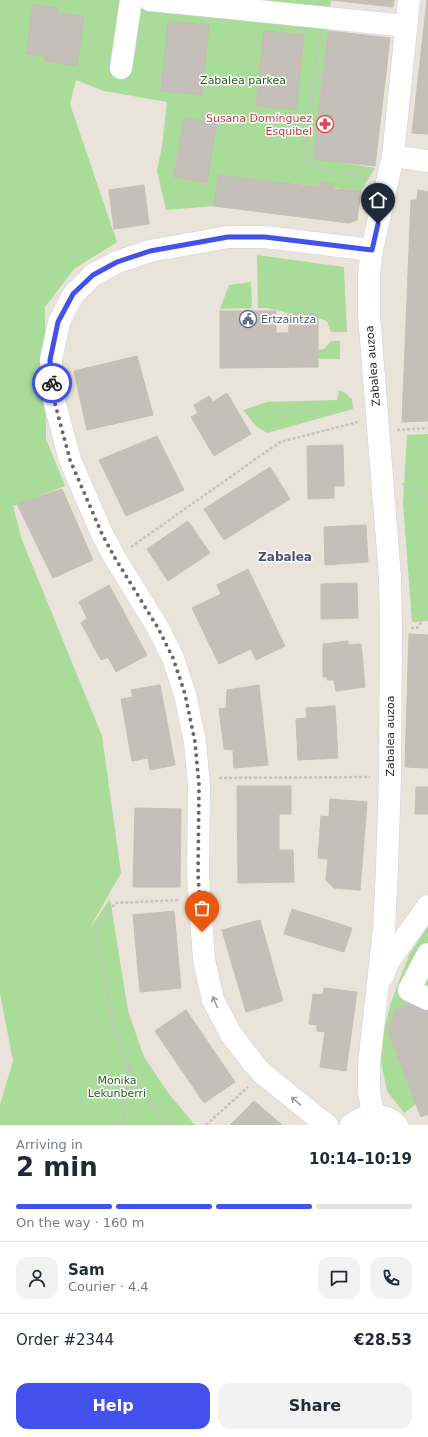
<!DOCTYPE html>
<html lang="en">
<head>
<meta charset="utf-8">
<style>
	:root { --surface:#fff; --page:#f2f2f3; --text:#1f2937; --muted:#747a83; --line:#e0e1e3; --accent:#4250ec }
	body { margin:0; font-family:"DejaVu Sans",sans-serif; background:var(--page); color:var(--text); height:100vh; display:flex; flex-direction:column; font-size:15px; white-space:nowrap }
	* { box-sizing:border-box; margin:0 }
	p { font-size:13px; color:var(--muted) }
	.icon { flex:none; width:22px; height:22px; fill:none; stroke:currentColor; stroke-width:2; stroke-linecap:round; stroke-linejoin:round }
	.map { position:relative; height:1125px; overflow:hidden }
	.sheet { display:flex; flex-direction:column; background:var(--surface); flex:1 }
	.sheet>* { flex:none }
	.pin { position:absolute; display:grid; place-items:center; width:34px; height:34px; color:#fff; margin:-41px -17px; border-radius:50% 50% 50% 0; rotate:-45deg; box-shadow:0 0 4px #0007 }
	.pin .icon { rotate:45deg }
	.courier { position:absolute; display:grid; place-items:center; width:40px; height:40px; margin:-20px; border:3px solid #4250ec; border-radius:50%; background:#fff; color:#222; box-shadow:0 1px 5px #0007 }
	.summary em { font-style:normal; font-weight:700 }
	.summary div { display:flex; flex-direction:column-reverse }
	.summary { display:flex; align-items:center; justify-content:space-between; height:68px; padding:0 16px }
	h1 { font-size:26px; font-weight:700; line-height:30px }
	.bar { display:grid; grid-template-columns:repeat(4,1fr); gap:6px 4px; align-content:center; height:48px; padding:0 16px }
	.bar i { height:5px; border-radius:3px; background:var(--line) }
	.bar .current { background:var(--accent) }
	.bar p { grid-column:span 4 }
	.line { display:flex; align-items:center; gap:10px; padding:0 16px; border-top:1px solid var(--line) }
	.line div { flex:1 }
	.round { display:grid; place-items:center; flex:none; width:42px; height:42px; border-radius:12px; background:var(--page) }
	.button { display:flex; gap:8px; margin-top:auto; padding:8px 16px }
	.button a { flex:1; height:46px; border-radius:12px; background:var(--accent); color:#fff; font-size:16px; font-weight:700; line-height:46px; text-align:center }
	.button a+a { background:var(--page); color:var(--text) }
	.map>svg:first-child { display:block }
	.green { fill:#a8dc98 }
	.building { fill:#c4c0b9; stroke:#c3bfb3 }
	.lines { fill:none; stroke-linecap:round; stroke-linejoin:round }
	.street-casing { stroke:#ced0df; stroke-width:23 }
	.path { stroke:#c3c3c3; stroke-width:2.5; stroke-dasharray:3 2; stroke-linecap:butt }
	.street { stroke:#fff; stroke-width:22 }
	.oneway { stroke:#9e9e9e }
	.done { stroke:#6b6965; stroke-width:4; stroke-dasharray:0 7.2 }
	.route { stroke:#4250ec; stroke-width:5 }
	.labels { text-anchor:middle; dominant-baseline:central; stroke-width:3; stroke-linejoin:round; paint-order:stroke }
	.park-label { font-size:11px; fill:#245d1e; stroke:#fff }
	.health-label { font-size:11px; fill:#be3a42; stroke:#fff; text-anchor:end }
	.service-label { font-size:11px; fill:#4e5e75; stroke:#fff; text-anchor:start }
	.street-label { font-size:11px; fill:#272727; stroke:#fff }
	.neighbourhood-label { font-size:12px; font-weight:bold; fill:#4b4e73; stroke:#fff }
</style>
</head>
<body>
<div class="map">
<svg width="428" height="1125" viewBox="0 0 428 1125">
	<rect width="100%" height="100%" fill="#e9e3d9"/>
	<g class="green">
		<polygon points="0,0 331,0 313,158 375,168 361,191 219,175 214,206 166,210 157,171 162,146 167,102 104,91 76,80 70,104 117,242 74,269 45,307 46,439 65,486 13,506 22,540 102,736 121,873 88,931 110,899 128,1011 144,1057 169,1094 195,1125 0,1125 0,1105 13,1061 0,993"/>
		<polygon points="257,255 344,267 347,332 331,332 327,321 318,318 315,314 288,313 268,308 258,308"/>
		<polygon points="251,282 252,308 220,309 229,285"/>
		<polygon points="331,341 340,341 340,359 318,359 318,350 324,349"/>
		<polygon points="339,390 345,393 352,399 353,409 267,433 256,426 243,410 267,402 337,400"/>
		<polygon points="428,434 428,621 412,622 403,503 407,435"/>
		<polygon points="428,926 428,1008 413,1001 395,1010 388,1031 416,1104 404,1113 387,1091 379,1052 390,1005 409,955"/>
	</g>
	<g class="building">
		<polygon points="331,0 394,0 393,7"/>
		<polygon points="427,0 428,0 428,134 412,133"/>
		<polygon points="33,4 58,8 57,13 84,17 77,66 44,61 45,56 26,54"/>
		<polygon points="168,21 209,25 202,95 161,91"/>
		<polygon points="264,31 304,35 296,110 256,106"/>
		<polygon points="328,31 390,38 375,166 313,159"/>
		<polygon points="184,118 217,123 207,183 174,177"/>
		<polygon points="218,175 320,187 321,182 334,184 334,189 361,191 357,220 349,223 214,206"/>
		<polygon points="144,185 149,224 114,229 109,190"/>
		<polygon points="418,190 428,192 428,421 402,422 411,200 417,200"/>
		<polygon points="220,311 276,311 276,333 289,333 288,313 316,314 318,318 318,367 220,368"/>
		<polygon points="137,356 153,415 87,430 74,371"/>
		<polygon points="227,393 251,434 214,456 191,417 198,413 194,405 209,396 213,402"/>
		<polygon points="157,436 184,490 126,516 99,460"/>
		<polygon points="343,445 344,486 334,486 334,498 308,499 307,446"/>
		<polygon points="270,467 290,499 224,540 204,509"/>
		<polygon points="62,489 93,560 53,578 17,504"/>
		<polygon points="188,521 210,553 168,581 147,549"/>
		<polygon points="366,525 368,562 325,565 324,527"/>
		<polygon points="248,569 285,646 256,660 251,649 219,664 192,608 221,594 217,585"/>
		<polygon points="357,583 358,618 321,619 321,584"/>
		<polygon points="109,585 147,655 116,672 108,657 101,660 81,623 87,618 79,602"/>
		<polygon points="409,634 428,635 428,768 405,767"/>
		<polygon points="348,641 348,645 361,644 365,687 336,691 334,680 327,680 327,677 323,677 323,644"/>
		<polygon points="160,685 175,765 150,770 148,758 132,761 121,699 133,697 131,690"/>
		<polygon points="259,685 268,765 234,768 233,750 224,749 219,709 226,708 227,690"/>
		<polygon points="335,706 338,758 298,760 296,719 307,718 306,708"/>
		<polygon points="237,786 291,786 291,814 279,814 279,850 293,850 294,882 238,883"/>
		<polygon points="416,787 428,787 428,814 415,814"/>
		<polygon points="330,799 367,802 360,890 334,888 326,880 328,859 318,858 321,816 329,817"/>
		<polygon points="135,808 181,809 180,887 133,887"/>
		<polygon points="292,909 352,928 344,952 284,934"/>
		<polygon points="174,911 181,988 140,992 133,915"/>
		<polygon points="260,920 283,1001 246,1012 222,930"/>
		<polygon points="324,988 357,992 346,1071 320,1067 325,1032 317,1031 317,1025 309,1024 313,994 323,995"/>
		<polygon points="413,1001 428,1008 428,1114 421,1117 388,1031 395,1010"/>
		<polygon points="186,1010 235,1082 204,1103 155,1031"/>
		<polygon points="254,1101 282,1125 230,1125"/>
	</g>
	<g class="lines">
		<g class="street-casing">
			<g id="street">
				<polyline points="150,0 406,26"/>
				<polyline points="121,68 131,0"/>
				<polyline points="393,156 428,161"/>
				<polyline points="428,954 409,990 428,999"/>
				<polyline points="383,976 388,962 428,906"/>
				<polyline points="373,1116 369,1091 369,1064 384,929 387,869 390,776 391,628 390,577 369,315 369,274 372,250 393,156 409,0"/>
				<polyline points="327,1125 319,1119 262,1073 254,1064 231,1034 213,1000 204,960 198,875 199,785 195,742 185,694 173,658 158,628 115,558 102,534 70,460 54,400 51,360 59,322 73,295 93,275 117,262 150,251 228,237 265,237 372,250"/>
				<path d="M351,1125c13,-11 33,-13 46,0"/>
			</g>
		</g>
		<g class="path">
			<polyline points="320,36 305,148 308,161 318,169 369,177"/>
			<polyline points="397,430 428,428"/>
			<polyline points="402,484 408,484 425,499 428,500"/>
			<polyline points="131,547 280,442 358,422"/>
			<polyline points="411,628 417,628 428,613"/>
			<polyline points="220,779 220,778 370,777"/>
			<polyline points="123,1125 129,1067"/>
			<polyline points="168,1125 156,1112 134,1077 114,1030 96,930 106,917 115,903 179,900"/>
			<polyline points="206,1125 248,1087"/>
		</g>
		<use href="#street" class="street"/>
	</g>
	<defs><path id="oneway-shaft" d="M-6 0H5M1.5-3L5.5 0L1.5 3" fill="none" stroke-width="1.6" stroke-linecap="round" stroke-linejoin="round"/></defs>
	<g class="oneway">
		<use href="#oneway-shaft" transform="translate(215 1002) rotate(-113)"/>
		<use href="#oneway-shaft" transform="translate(296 1101) rotate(-140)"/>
	</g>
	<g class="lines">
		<polyline class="done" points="52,383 54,400 70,460 102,534 115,558 158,628 173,658 185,694 195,742 199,785 198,875 202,932"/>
		<polyline class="route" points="52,383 50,360 58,322 73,294 93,275 117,262 150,251 228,237 265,237 372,250 378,224"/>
	</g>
	<defs>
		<g id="pharmacy-ring" transform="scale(0.9)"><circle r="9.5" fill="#fff" stroke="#e0444e" stroke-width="1.5"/><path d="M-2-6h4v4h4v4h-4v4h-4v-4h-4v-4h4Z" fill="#e0444e"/></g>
		<g id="civic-ring" transform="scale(0.9)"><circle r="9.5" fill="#fff" stroke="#5c6f8a" stroke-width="1.5"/><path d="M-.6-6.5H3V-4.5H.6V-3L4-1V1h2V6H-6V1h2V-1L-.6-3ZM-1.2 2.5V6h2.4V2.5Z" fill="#5c6f8a"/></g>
	</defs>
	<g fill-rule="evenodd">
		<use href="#pharmacy-ring" x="325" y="124"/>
		<use href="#civic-ring" x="248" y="319"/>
	</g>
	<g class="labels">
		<g class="park-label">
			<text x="243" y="80">Zabalea parkea</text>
			<text x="117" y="1080">Monika<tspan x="117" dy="13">Lekunberri</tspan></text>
		</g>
		<g class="health-label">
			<text x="312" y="118">Susana Domínguez<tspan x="312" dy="13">Esquibel</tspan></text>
		</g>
		<g class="service-label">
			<text x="261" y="319">Ertzaintza</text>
		</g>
		<g class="street-label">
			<text transform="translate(373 366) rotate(-95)">Zabalea auzoa</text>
			<text transform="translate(390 736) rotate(-90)">Zabalea auzoa</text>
		</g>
		<g class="neighbourhood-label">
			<text x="285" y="557">Zabalea</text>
		</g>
	</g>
</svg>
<div class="pin" style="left:202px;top:932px;background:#ea580c"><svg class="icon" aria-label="bag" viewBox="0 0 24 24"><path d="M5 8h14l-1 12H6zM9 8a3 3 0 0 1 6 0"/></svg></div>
<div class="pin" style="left:378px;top:224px;background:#1f2937"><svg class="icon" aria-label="home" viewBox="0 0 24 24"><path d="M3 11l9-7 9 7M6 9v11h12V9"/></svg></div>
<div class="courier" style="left:52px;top:383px"><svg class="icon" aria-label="bike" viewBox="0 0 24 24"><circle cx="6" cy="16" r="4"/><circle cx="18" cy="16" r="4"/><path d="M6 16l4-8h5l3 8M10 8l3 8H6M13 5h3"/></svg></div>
</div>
<section class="sheet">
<div class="summary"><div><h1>2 min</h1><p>Arriving in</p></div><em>10:14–10:19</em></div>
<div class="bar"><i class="current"></i><i class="current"></i><i class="current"></i><i></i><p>On the way · 160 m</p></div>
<div class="line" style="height:72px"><a class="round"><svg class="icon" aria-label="person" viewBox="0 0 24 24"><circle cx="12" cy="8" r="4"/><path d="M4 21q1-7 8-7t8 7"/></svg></a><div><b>Sam</b><p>Courier · 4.4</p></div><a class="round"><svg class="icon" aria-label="chat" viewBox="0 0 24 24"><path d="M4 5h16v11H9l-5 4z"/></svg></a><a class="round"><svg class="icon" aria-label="phone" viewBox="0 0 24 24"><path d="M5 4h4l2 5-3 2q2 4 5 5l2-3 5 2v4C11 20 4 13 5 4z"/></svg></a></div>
<div class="line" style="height:52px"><div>Order #2344</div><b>€28.53</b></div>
<div class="button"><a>Help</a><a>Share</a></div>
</section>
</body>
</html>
